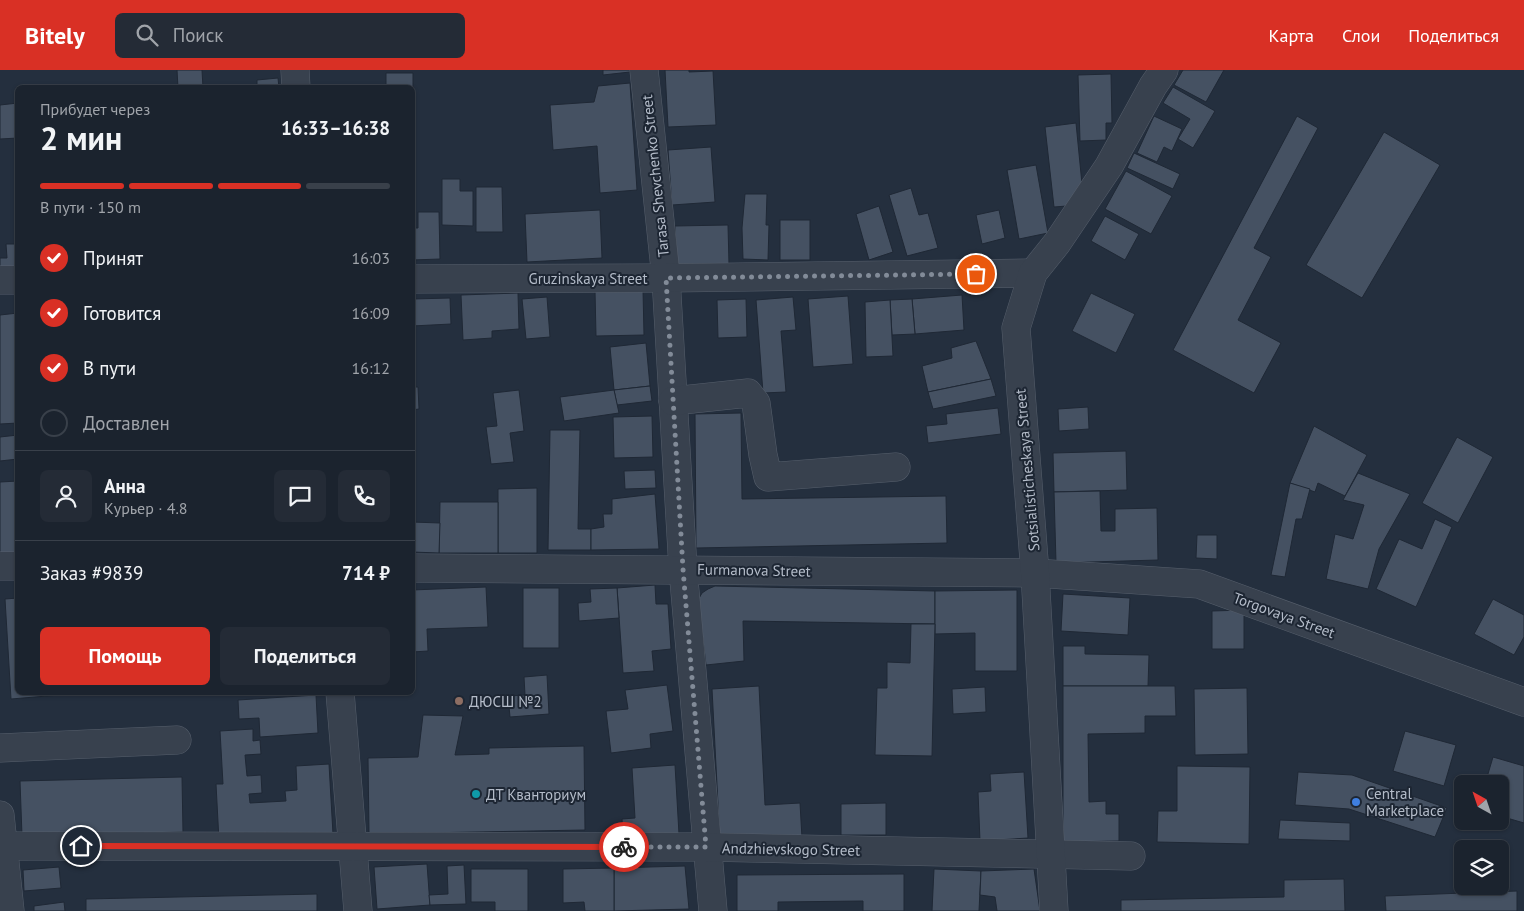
<!DOCTYPE html>
<html lang="ru">
<head>
<meta charset="utf-8">
<style>
	:root { --surface:#1b232e; --page:#242b36; --text:#f1f3f6; --muted:#a0a4aa; --line:#39404a; --accent:#d93025 }
	body { margin:0; font-family:"PT Sans",sans-serif; background:var(--page); color:var(--text); height:100vh; display:flex; flex-direction:column; font-size:19px; white-space:nowrap }
	* { box-sizing:border-box; margin:0 }
	p { font-size:16px; color:var(--muted) }
	.icon { flex:none; width:28px; height:28px; fill:none; stroke:currentColor; stroke-width:2; stroke-linecap:round; stroke-linejoin:round }
	.map { position:relative; flex:1; overflow:hidden }
	.details { position:absolute; left:15px; top:15px; width:400px; height:610px; display:flex; flex-direction:column; background:var(--surface); border-radius:8px; box-shadow:0 1px 4px #0004,0 0 0 1px var(--line) }
	.details>* { flex:none }
	.needle { width:32px; rotate:320deg }
	.tools { position:absolute; left:1454px; top:705px; display:grid; gap:10px }
	.tools a { display:grid; place-items:center; width:55px; height:55px; border-radius:8px; background:var(--surface); box-shadow:0 1px 4px #0004,0 0 0 1px var(--line); font-size:25px }
	.pin { position:absolute; display:grid; place-items:center; width:42px; height:42px; color:#fff; margin:-21px; border:2px solid #fff; border-radius:50%; box-shadow:0 1px 5px #0007 }
	.courier { position:absolute; display:grid; place-items:center; width:50px; height:50px; margin:-25px; border:4px solid #d93025; border-radius:50%; background:#fff; color:#222; box-shadow:0 1px 6px #0007 }
	.summary em { font-style:normal; font-weight:700 }
	.summary div { display:flex; flex-direction:column-reverse }
	.summary { display:flex; align-items:center; justify-content:space-between; height:85px; padding:0 25px }
	h1 { font-size:32px; font-weight:700; line-height:38px }
	.bar { display:grid; grid-template-columns:repeat(4,1fr); gap:8px 5px; align-content:center; height:60px; padding:0 25px }
	.bar i { height:6px; border-radius:4px; background:var(--line) }
	.bar .current { background:var(--accent) }
	.bar p { grid-column:span 4 }
	.line { display:flex; align-items:center; gap:12px; padding:0 25px; border-top:1px solid var(--line) }
	.line div { flex:1 }
	.round { display:grid; place-items:center; flex:none; width:52px; height:52px; border-radius:8px; background:var(--page) }
	ol { padding:0 25px; list-style:none }
	li { display:flex; align-items:center; gap:15px; height:55px }
	li p { margin-inline-start:auto }
	li .icon { padding:5px; border-radius:50%; background:var(--accent); color:#fff; stroke-width:4 }
	li:last-child { color:var(--muted) }
	li i { width:28px; height:28px; border:2px solid var(--line); border-radius:50% }
	.primary-button { display:flex; gap:10px; margin-top:auto; padding:10px 25px }
	.primary-button a { flex:1; height:58px; border-radius:8px; background:var(--accent); color:#fff; font-size:20px; font-weight:700; line-height:58px; text-align:center }
	.primary-button a+a { background:var(--page); color:var(--text) }
	header { display:flex; align-items:center; gap:30px; box-sizing:border-box; height:70px; padding:0 25px; background:var(--accent); color:#fff }
	header strong { font-size:24px }
	nav { display:flex; gap:28px; margin-inline-start:auto; font-size:18px }
	.search { width:350px; height:45px; background:var(--page); display:flex; align-items:center; gap:12px; box-sizing:border-box; padding:0 18px; border-radius:8px; color:var(--muted); font-size:19px }
	.map>svg:first-child { display:block }
	.building { fill:#455162; stroke:#1f2835 }
	.lines { fill:none; stroke-linecap:round; stroke-linejoin:round }
	.minor-casing { stroke:#565f6c; stroke-width:29 }
	.minor { stroke:#38414e; stroke-width:28 }
	.done { stroke:#828b98; stroke-width:5; stroke-dasharray:0 9 }
	.route { stroke:#d93025; stroke-width:6 }
	.education-dot { fill:#8d6e63; stroke:#1d2633; stroke-width:2 }
	.culture-dot { fill:#0f9aa8; stroke:#1d2633; stroke-width:2 }
	.shop-dot { fill:#3f7fe0; stroke:#1d2633; stroke-width:2 }
	.labels { text-anchor:middle; dominant-baseline:central; stroke-width:4; stroke-linejoin:round; paint-order:stroke }
	.street-label { font-size:15px; fill:#b4bcc9; stroke:#1d2633 }
	.poi-label { font-size:15px; fill:#b4bcc9; stroke:#1d2633; text-anchor:start }
</style>
</head>
<body>
<header>
<strong>Bitely</strong>
<div class="search"><svg class="icon" aria-label="search" viewBox="0 0 24 24"><circle cx="10" cy="10" r="6"/><path d="M15 15l6 6"/></svg>Поиск</div>
<nav><a>Карта</a><a>Слои</a><a>Поделиться</a></nav>
</header>
<div class="map">
<svg width="1524" height="841" viewBox="0 0 1524 841">
	<rect width="100%" height="100%" fill="#242f3e"/>
	<g class="building">
		<polygon points="177,0 202,0 203,18 178,18"/>
		<polygon points="603,0 630,0 630,2 603,5"/>
		<polygon points="665,0 689,0 689,2 713,1 716,55 668,57"/>
		<polygon points="1183,0 1224,0 1206,32 1174,15"/>
		<polygon points="386,3 413,3 413,38 412,18 386,18"/>
		<polygon points="1111,4 1112,53 1106,53 1106,70 1080,71 1078,5"/>
		<polygon points="278,8 279,18 257,18 257,10"/>
		<polygon points="630,13 637,120 600,123 597,76 553,80 550,35 594,32 598,16"/>
		<polygon points="1173,17 1215,41 1193,78 1178,69 1190,49 1163,33"/>
		<polygon points="18,33 18,68 0,69 0,35"/>
		<polygon points="1154,46 1182,59 1172,81 1164,77 1157,92 1137,83"/>
		<polygon points="1297,46 1318,58 1254,178 1271,187 1238,250 1281,273 1254,323 1173,280"/>
		<polygon points="1076,53 1082,114 1067,136 1054,137 1045,57"/>
		<polygon points="1384,62 1440,95 1362,228 1306,195"/>
		<polygon points="711,77 715,132 672,135 668,80"/>
		<polygon points="1134,83 1180,104 1173,119 1127,98"/>
		<polygon points="1036,95 1048,163 1019,169 1007,100"/>
		<polygon points="1126,101 1172,126 1151,164 1105,139"/>
		<polygon points="442,109 460,109 460,121 473,121 473,156 442,155"/>
		<polygon points="476,117 502,117 503,162 476,162"/>
		<polygon points="911,118 919,145 928,143 938,178 907,186 889,125"/>
		<polygon points="745,124 767,124 766,155 769,155 768,190 743,189 742,158"/>
		<polygon points="879,136 893,182 869,190 856,144"/>
		<polygon points="600,140 602,188 527,192 525,144"/>
		<polygon points="999,140 1005,168 982,174 976,145"/>
		<polygon points="418,142 439,142 440,189 412,190 412,158 418,158"/>
		<polygon points="1105,146 1139,164 1125,190 1091,171"/>
		<rect x="780" y="150" width="30" height="40"/>
		<polygon points="728,155 729,194 677,196 675,156"/>
		<polygon points="6,174 18,174 18,200 0,198 0,188 7,188"/>
		<polygon points="643,220 644,265 596,266 595,221"/>
		<polygon points="518,223 519,259 492,261 492,268 463,270 461,225"/>
		<polygon points="1091,223 1135,244 1116,283 1072,261"/>
		<polygon points="962,225 964,260 915,264 912,229"/>
		<polygon points="848,226 853,294 813,297 808,229"/>
		<polygon points="547,227 550,267 526,269 522,229"/>
		<polygon points="793,227 796,260 781,261 786,322 763,323 756,230"/>
		<polygon points="450,228 451,254 412,256 412,229"/>
		<polygon points="746,229 747,267 718,268 717,230"/>
		<polygon points="912,229 915,264 892,265 890,230"/>
		<polygon points="890,230 893,286 866,287 865,232"/>
		<polygon points="18,243 18,353 0,354 0,245"/>
		<polygon points="976,271 991,309 928,322 922,296 952,288 951,278"/>
		<polygon points="646,273 650,316 614,320 610,277"/>
		<polygon points="991,309 996,326 933,339 928,322"/>
		<polygon points="650,316 652,331 617,335 614,320"/>
		<polygon points="412,317 418,317 419,339 412,340"/>
		<polygon points="519,320 524,361 510,363 514,392 491,394 486,357 497,356 493,323"/>
		<polygon points="614,320 619,343 564,351 560,327"/>
		<polygon points="1088,337 1089,359 1059,361 1058,339"/>
		<polygon points="998,338 1001,364 928,373 926,356 947,354 946,344"/>
		<polygon points="741,343 742,429 946,426 947,473 696,478 695,344"/>
		<polygon points="652,346 653,387 614,388 613,347"/>
		<polygon points="1314,356 1367,385 1345,426 1318,413 1315,422 1290,413"/>
		<polygon points="550,360 580,360 578,459 591,459 591,480 548,480"/>
		<polygon points="18,365 18,389 0,391 0,367"/>
		<polygon points="1457,367 1493,387 1458,453 1422,433"/>
		<polygon points="1126,381 1127,420 1054,422 1053,383"/>
		<polygon points="655,400 656,418 625,419 624,401"/>
		<polygon points="1358,403 1410,424 1379,479 1368,519 1326,509 1335,464 1353,469 1364,435 1343,430"/>
		<polygon points="18,411 18,483 0,485 0,412"/>
		<polygon points="1290,413 1310,419 1302,449 1296,449 1285,507 1271,505"/>
		<polygon points="537,418 537,483 498,483 498,419"/>
		<polygon points="1100,421 1101,461 1115,461 1115,439 1157,438 1158,490 1056,493 1054,422"/>
		<polygon points="655,424 659,479 591,480 591,459 604,457 603,444 612,444 612,429"/>
		<polygon points="440,432 498,432 498,483 439,483"/>
		<polygon points="1435,449 1452,457 1416,537 1376,519 1399,469 1422,479"/>
		<polygon points="412,452 440,453 439,483 412,482"/>
		<polygon points="1197,465 1217,465 1217,489 1196,488"/>
		<polygon points="655,515 656,534 668,534 671,579 652,581 654,601 623,603 617,518"/>
		<polygon points="715,516 935,521 935,554 743,551 744,591 706,595 698,530 702,523 708,519"/>
		<polygon points="486,517 488,557 427,559 428,581 412,582 412,520"/>
		<rect x="523" y="518" width="36" height="60"/>
		<polygon points="617,518 619,548 579,551 578,533 591,532 590,519"/>
		<polygon points="1017,520 1017,601 975,601 975,563 935,564 935,521"/>
		<polygon points="1063,524 1130,528 1128,565 1061,561"/>
		<polygon points="18,528 18,622 58,622 59,625 11,629 5,529"/>
		<polygon points="1493,529 1524,545 1524,567 1514,585 1474,564"/>
		<polygon points="1244,540 1244,579 1212,579 1212,541"/>
		<polygon points="911,554 935,554 932,686 875,685 877,618 887,618 887,592 910,593"/>
		<polygon points="1063,576 1085,576 1085,584 1149,585 1148,616 1063,616"/>
		<polygon points="547,605 549,644 510,647 508,626 525,625 524,607"/>
		<polygon points="667,615 673,661 650,664 651,678 611,683 606,641 628,639 625,620"/>
		<polygon points="759,616 765,735 800,733 802,768 720,773 712,619"/>
		<polygon points="1063,616 1175,616 1176,646 1145,646 1145,663 1088,664 1089,732 1106,731 1106,744 1119,744 1119,771 1063,772"/>
		<polygon points="985,617 986,642 953,644 952,619"/>
		<polygon points="1247,618 1248,684 1195,685 1194,619"/>
		<polygon points="316,625 318,663 260,667 259,648 239,649 238,630"/>
		<polygon points="423,645 463,646 455,685 489,684 489,678 584,676 585,760 369,764 368,688 418,687"/>
		<polygon points="253,659 253,671 260,670 261,684 245,685 247,706 261,705 262,723 249,724 250,733 286,731 285,721 297,720 296,696 329,694 333,764 219,771 216,714 223,714 220,661"/>
		<polygon points="1405,661 1456,675 1444,716 1393,701"/>
		<polygon points="1493,687 1524,696 1524,753 1500,746 1500,714 1485,714"/>
		<polygon points="675,695 679,764 623,768 622,749 635,748 632,698"/>
		<polygon points="1177,696 1250,697 1249,774 1157,772 1158,741 1177,741"/>
		<polygon points="1024,702 1028,768 980,771 978,722 991,721 990,704"/>
		<polygon points="1298,702 1352,705 1447,738 1435,767 1349,739 1295,735"/>
		<polygon points="182,707 183,762 22,766 20,711"/>
		<polygon points="886,733 886,765 841,765 841,734"/>
		<polygon points="1280,750 1350,753 1350,771 1278,769"/>
		<polygon points="427,794 430,835 377,839 374,797"/>
		<polygon points="464,795 466,834 430,835 429,825 448,824 447,796"/>
		<polygon points="685,796 689,839 614,841 614,798"/>
		<polygon points="59,797 61,818 24,821 23,800"/>
		<polygon points="614,798 614,841 585,841 584,832 563,833 563,799"/>
		<polygon points="471,799 528,799 528,841 495,841 495,832 471,832"/>
		<polygon points="934,799 981,801 979,841 932,841"/>
		<polygon points="1034,799 1040,841 997,841 995,827 980,825 981,801"/>
		<polygon points="904,804 904,841 863,841 863,831 778,832 778,841 737,841 737,805"/>
		<polygon points="1344,809 1345,841 1121,841 1121,830 1284,827 1284,810"/>
		<polygon points="1517,821 1517,841 1386,841 1385,826"/>
		<polygon points="317,824 317,841 86,841 86,829"/>
		<polygon points="64,832 65,841 34,841 34,836"/>
	</g>
	<g class="lines">
		<g class="minor-casing">
			<g id="minor">
				<polyline points="295,0 296,18"/>
				<polyline points="644,0 666,208 683,499 713,841"/>
				<polyline points="412,209 666,208 1033,203"/>
				<polyline points="0,210 18,210"/>
				<polyline points="673,331 748,323 756,333 763,385 768,407 896,397"/>
				<polyline points="0,496 18,496"/>
				<polyline points="412,498 1035,503 1199,514 1524,632"/>
				<polyline points="340,622 358,841"/>
				<polyline points="0,678 177,670"/>
				<polyline points="0,745 10,841"/>
				<polyline points="0,776 706,777 1131,786"/>
				<polyline points="1054,841 1035,503 1016,258 1033,203 1057,173 1109,96 1153,16 1164,0"/>
			</g>
		</g>
		<use href="#minor" class="minor"/>
	</g>
	<g class="lines">
		<polyline class="done" points="624,777 706,777 683,499 666,208 976,204"/>
		<polyline class="route" points="81,776 624,777"/>
	</g>
	<circle class="education-dot" cx="459" cy="631" r="5"/>
	<circle class="culture-dot" cx="476" cy="724" r="5"/>
	<circle class="shop-dot" cx="1356" cy="732" r="5"/>
	<g class="labels">
		<g class="street-label">
			<text transform="translate(655 106) rotate(-96)">Tarasa Shevchenko Street</text>
			<text x="588" y="208">Gruzinskaya Street</text>
			<text transform="translate(1027 400) rotate(-95)">Sotsialisticheskaya Street</text>
			<text transform="translate(754 500) rotate(1)">Furmanova Street</text>
			<text transform="translate(1284 545) rotate(20)">Torgovaya Street</text>
			<text transform="translate(791 779) rotate(1)">Andzhievskogo Street</text>
		</g>
		<g class="poi-label">
			<text x="469" y="631">ДЮСШ №2</text>
			<text x="1366" y="723">Central<tspan x="1366" dy="17">Marketplace</tspan></text>
			<text x="486" y="724">ДТ Кванториум</text>
		</g>
	</g>
</svg>
<div class="tools">
<a><svg class="needle" viewBox="-14 -14 28 28"><path d="M0-13l5 13h-10z" fill="#e53935"/><path d="M0 13l5-13h-10z" fill="#a0a4aa"/></svg></a>
<a><svg class="icon" aria-label="layers" viewBox="0 0 24 24"><path d="M12 4l9 5-9 5-9-5zM3 14l9 5 9-5"/></svg></a>
</div>
<div class="pin" style="left:976px;top:204px;background:#ea580c"><svg class="icon" aria-label="bag" viewBox="0 0 24 24"><path d="M5 8h14l-1 12H6zM9 8a3 3 0 0 1 6 0"/></svg></div>
<div class="pin" style="left:81px;top:776px;background:#1f2937"><svg class="icon" aria-label="home" viewBox="0 0 24 24"><path d="M3 11l9-7 9 7M6 9v11h12V9"/></svg></div>
<div class="courier" style="left:624px;top:777px"><svg class="icon" aria-label="bike" viewBox="0 0 24 24"><circle cx="6" cy="16" r="4"/><circle cx="18" cy="16" r="4"/><path d="M6 16l4-8h5l3 8M10 8l3 8H6M13 5h3"/></svg></div>
<section class="details">
<div class="summary"><div><h1>2 мин</h1><p>Прибудет через</p></div><em>16:33–16:38</em></div>
<div class="bar"><i class="current"></i><i class="current"></i><i class="current"></i><i></i><p>В пути · 150 m</p></div>
<ol>
<li><svg class="icon" aria-label="check" viewBox="0 0 24 24"><path d="M5 12l5 5 9-10"/></svg>Принят<p>16:03</p></li>
<li><svg class="icon" aria-label="check" viewBox="0 0 24 24"><path d="M5 12l5 5 9-10"/></svg>Готовится<p>16:09</p></li>
<li><svg class="icon" aria-label="check" viewBox="0 0 24 24"><path d="M5 12l5 5 9-10"/></svg>В пути<p>16:12</p></li>
<li><i></i>Доставлен</li>
</ol>
<div class="line" style="height:90px"><a class="round"><svg class="icon" aria-label="person" viewBox="0 0 24 24"><circle cx="12" cy="8" r="4"/><path d="M4 21q1-7 8-7t8 7"/></svg></a><div><b>Анна</b><p>Курьер · 4.8</p></div><a class="round"><svg class="icon" aria-label="chat" viewBox="0 0 24 24"><path d="M4 5h16v11H9l-5 4z"/></svg></a><a class="round"><svg class="icon" aria-label="phone" viewBox="0 0 24 24"><path d="M5 4h4l2 5-3 2q2 4 5 5l2-3 5 2v4C11 20 4 13 5 4z"/></svg></a></div>
<div class="line" style="height:65px"><div>Заказ #9839</div><b>714 ₽</b></div>
<div class="primary-button"><a>Помощь</a><a>Поделиться</a></div>
</section>
</div>
</body>
</html>
